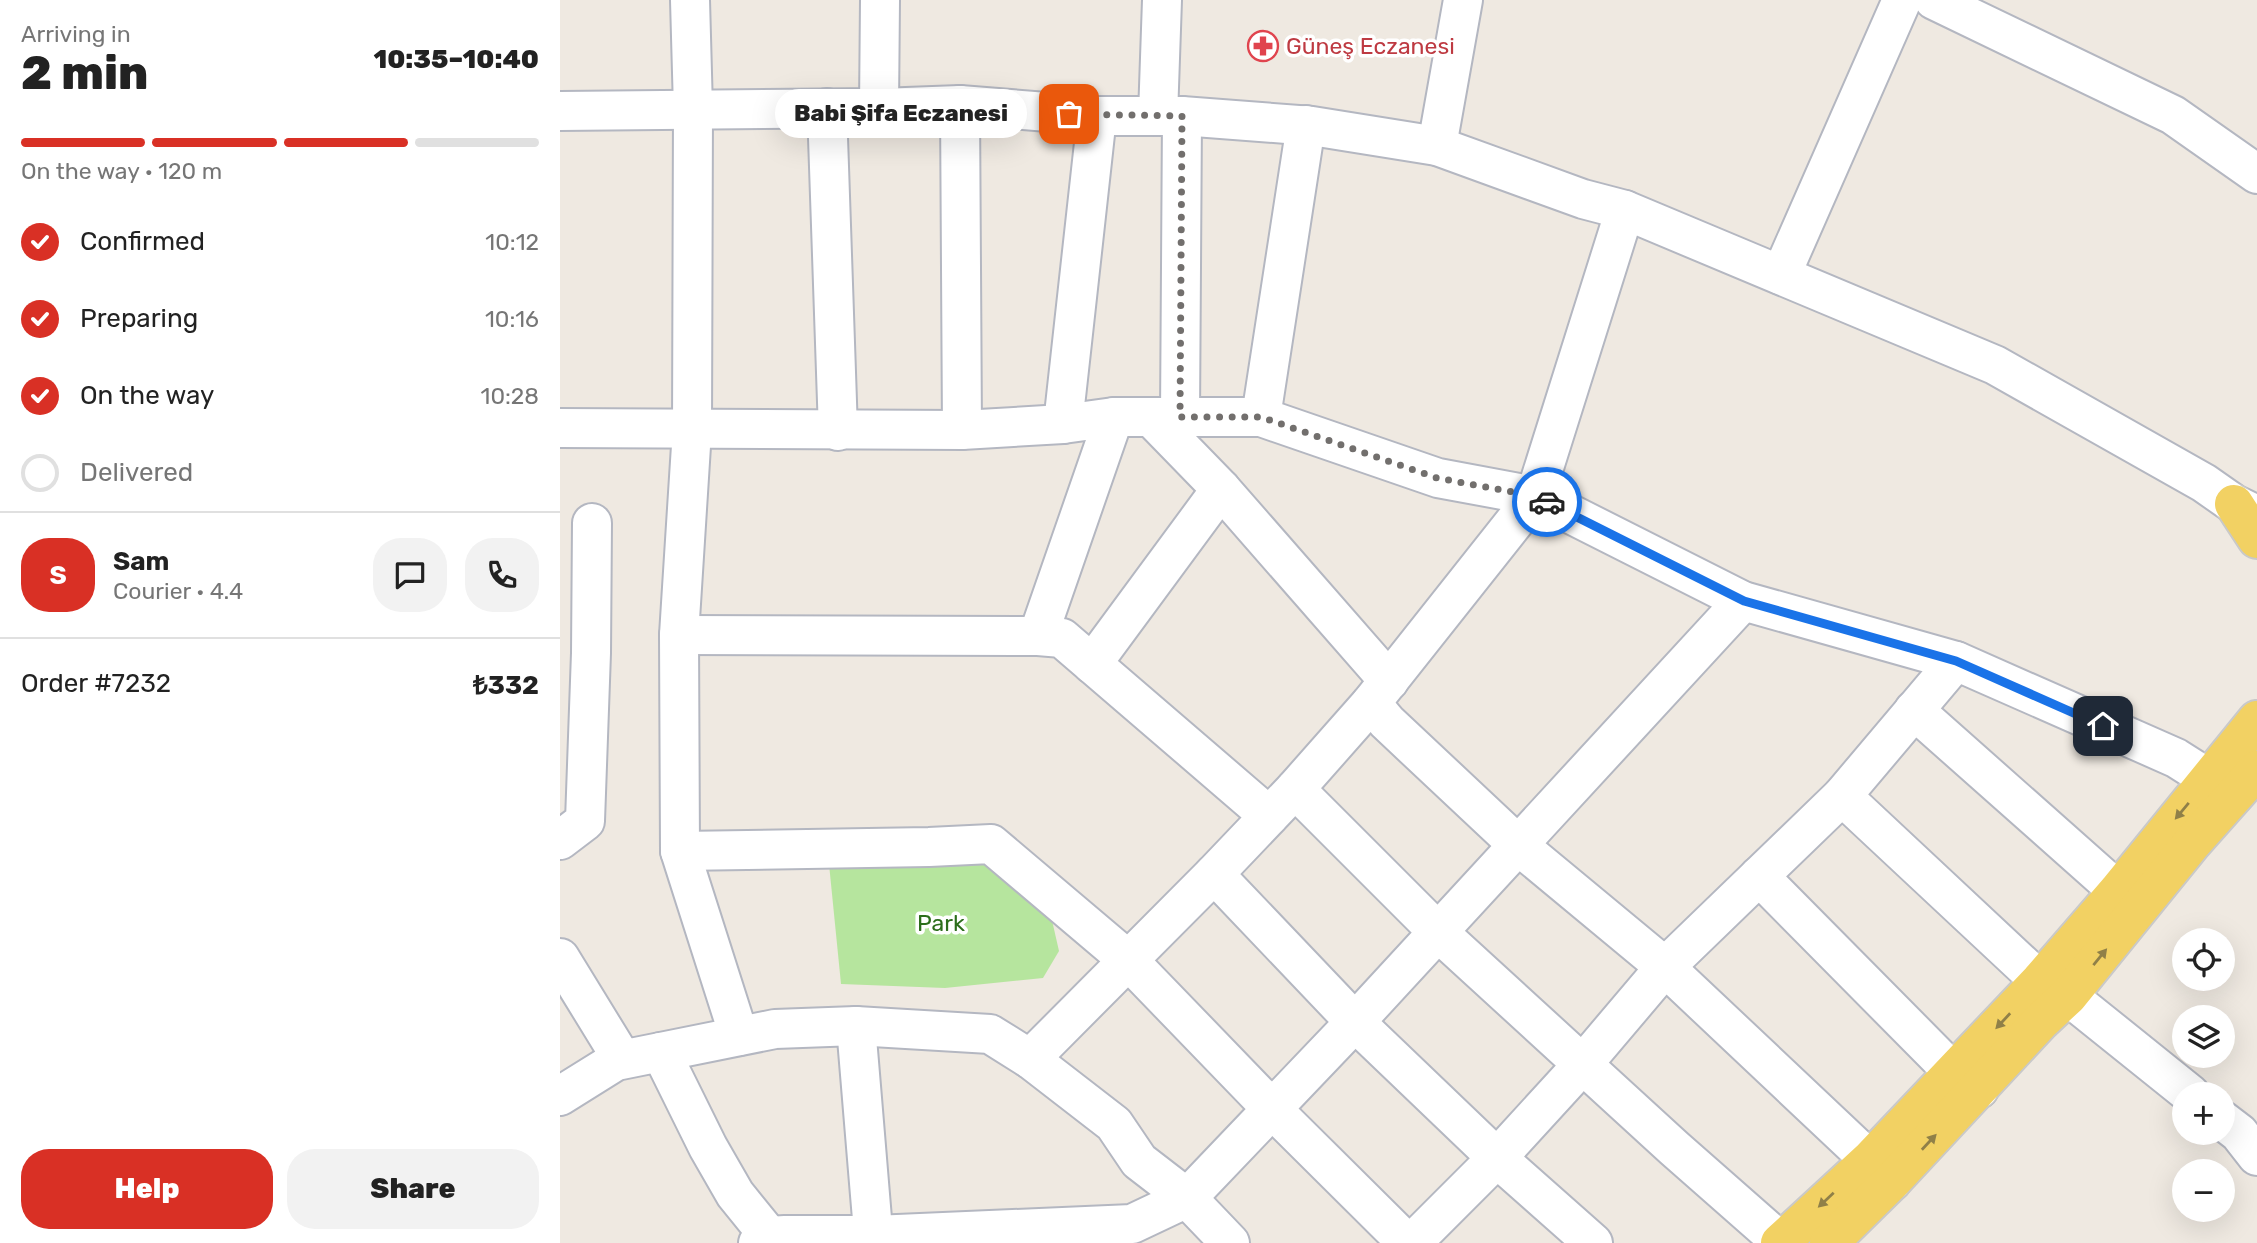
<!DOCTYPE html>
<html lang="en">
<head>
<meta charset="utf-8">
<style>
	:root { --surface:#fff; --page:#f2f2f2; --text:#222; --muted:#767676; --line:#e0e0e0; --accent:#d93025 }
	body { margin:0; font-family:Rubik,sans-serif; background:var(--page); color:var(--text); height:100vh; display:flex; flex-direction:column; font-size:26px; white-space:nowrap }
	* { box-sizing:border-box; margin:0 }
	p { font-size:23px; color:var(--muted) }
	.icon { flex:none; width:38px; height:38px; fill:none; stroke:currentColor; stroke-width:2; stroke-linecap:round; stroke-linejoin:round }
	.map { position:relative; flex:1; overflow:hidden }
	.panel { display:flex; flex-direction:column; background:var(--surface); width:560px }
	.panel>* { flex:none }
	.fabs { position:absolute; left:1612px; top:928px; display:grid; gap:14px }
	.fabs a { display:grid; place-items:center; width:63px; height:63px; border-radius:50%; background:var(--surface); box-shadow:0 7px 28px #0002; font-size:35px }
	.pin { position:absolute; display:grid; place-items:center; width:60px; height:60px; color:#fff; margin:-30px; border-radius:14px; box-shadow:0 4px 10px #0006 }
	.courier { position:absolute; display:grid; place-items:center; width:70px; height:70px; margin:-35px; border:5px solid #1a73e8; border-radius:50%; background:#fff; color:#222; box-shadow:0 2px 9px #0007 }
	.bubble { position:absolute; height:49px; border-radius:24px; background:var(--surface); box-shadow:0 7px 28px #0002; font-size:23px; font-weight:800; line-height:49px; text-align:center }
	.head em { font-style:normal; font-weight:800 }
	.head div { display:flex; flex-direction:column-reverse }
	.head { display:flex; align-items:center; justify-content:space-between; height:119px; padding:0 21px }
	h1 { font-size:46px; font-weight:800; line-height:52px }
	.bar { display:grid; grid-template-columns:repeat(4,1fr); gap:10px 7px; align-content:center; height:84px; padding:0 21px }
	.bar i { height:9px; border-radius:5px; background:var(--line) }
	.bar .active { background:var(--accent) }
	.bar p { grid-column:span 4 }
	.line { display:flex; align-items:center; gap:18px; padding:0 21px; border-top:2px solid var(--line) }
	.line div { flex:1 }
	.round { display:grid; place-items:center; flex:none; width:74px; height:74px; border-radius:28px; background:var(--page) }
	ol { padding:0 21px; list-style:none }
	li { display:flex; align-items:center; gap:21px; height:77px }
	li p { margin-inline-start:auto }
	li .icon { padding:7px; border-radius:50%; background:var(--accent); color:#fff; stroke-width:4 }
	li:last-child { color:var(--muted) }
	li i { width:38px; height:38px; border:4px solid var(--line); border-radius:50% }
	.action { display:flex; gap:14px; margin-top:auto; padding:14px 21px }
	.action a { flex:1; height:80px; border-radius:28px; background:var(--accent); color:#fff; font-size:28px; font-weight:800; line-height:80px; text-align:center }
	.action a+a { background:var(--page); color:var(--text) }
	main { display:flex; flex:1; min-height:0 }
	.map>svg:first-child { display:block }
	.green { fill:#b6e59e }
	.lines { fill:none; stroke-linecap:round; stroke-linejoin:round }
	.minor-casing { stroke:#b4b7c1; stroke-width:42 }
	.major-casing { stroke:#c9c9c9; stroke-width:42 }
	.minor { stroke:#fff; stroke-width:38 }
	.major { stroke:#f2d163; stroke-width:38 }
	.oneway { fill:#908048 }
	.done { stroke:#726f6d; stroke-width:7; stroke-dasharray:0 12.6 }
	.route { stroke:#1a73e8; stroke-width:9 }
	.labels { text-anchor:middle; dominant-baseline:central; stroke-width:7; stroke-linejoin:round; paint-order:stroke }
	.health-label { font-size:23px; fill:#be3a42; stroke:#fff; text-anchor:start }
	.park-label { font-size:23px; fill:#2c6e1b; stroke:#fff }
</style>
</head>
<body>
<main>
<section class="panel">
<div class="head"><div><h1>2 min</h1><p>Arriving in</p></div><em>10:35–10:40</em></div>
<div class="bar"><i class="active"></i><i class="active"></i><i class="active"></i><i></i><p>On the way · 120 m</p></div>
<ol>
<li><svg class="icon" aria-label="check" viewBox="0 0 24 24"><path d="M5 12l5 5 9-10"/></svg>Confirmed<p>10:12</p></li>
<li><svg class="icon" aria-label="check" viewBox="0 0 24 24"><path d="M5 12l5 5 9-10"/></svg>Preparing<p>10:16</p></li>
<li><svg class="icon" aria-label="check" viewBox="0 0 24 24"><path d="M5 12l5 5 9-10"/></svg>On the way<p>10:28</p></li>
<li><i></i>Delivered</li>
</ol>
<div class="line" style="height:126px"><b class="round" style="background:var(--accent);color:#fff">S</b><div><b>Sam</b><p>Courier · 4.4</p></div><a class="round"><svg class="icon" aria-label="chat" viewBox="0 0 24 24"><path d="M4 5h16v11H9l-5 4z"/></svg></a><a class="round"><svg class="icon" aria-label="phone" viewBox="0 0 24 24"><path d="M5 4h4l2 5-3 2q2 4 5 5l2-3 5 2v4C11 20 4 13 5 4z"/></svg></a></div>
<div class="line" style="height:91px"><div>Order #7232</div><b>₺332</b></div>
<div class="action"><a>Help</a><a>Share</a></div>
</section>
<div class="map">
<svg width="1697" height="1243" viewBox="0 0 1697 1243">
	<rect width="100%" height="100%" fill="#efe9e1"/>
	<polygon class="green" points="410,856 446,869 491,916 499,951 483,978 385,988 281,984 269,864"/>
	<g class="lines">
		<g class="minor-casing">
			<g id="minor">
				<polyline points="130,0 133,109 132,430 119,635 120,851 179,1036"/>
				<polyline points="1374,0 1613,115 1697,174"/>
				<polyline points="400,105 402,430"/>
				<polyline points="267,108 278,431"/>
				<polyline points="319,108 320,0"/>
				<polyline points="0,111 319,108 400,105 537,116 622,116 752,126 877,146 1023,199 1065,210 1435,365 1644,483 1674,504 1697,515"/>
				<polyline points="598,116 602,0"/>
				<polyline points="877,146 903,0"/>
				<polyline points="1221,275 1342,0"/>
				<polyline points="591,417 661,489 829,681"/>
				<polyline points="620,417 622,116"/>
				<polyline points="701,417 746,125"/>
				<polyline points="503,424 537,116"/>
				<polyline points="0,428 402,430 503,424 554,417 701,417 878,478 975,496 1183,601 1396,661 1616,758 1646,777 1653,775 1674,795"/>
				<polyline points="119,635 478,636 502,638 709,816"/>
				<polyline points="478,636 554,417"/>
				<polyline points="532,664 661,489"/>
				<polyline points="811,703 827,722 959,846 1105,967 1332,1181"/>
				<polyline points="1354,710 1558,891"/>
				<polyline points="735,789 878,932 1114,1148 1222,1243"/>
				<polyline points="1282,796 1480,981 1508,996 1630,1094"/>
				<polyline points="0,840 25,821 31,653 32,523"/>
				<polyline points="120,851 369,847 431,844 568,960 712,1109 847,1243"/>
				<polyline points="654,874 795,1022 937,1158 1033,1243"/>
				<polyline points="1199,876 1394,1073 1419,1089"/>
				<polyline points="0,958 62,1059"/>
				<polyline points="296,1026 314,1243"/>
				<polyline points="101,1052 148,1147 175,1194 209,1236"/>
				<polyline points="470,1059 654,874 735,789 811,703 975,496 1065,210"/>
				<polyline points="0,1096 56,1061 215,1029 296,1026 430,1034 470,1059 554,1124 579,1161 627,1198 670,1243"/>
				<polyline points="1662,1120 1679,1133 1697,1156"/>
				<polyline points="198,1243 209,1236 225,1235 314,1235 572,1224 627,1198 795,1022 1183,601"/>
				<polyline points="852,1243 937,1158 1022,1065 1105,967 1282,796 1396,661"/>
			</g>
		</g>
		<g class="major-casing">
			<g id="major">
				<polyline points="1674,504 1697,539"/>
				<polyline points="1220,1243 1310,1160 1480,981 1558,891 1697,720"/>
				<polyline points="1269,1243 1332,1181 1481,1021 1508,996 1632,843 1697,770"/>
			</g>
		</g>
		<use href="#minor" class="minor"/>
		<use href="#major" class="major"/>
	</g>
	<defs><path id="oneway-solid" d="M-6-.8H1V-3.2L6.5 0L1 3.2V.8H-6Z" transform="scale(1.75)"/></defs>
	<g class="oneway">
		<use href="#oneway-solid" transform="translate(1622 811) rotate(130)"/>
		<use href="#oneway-solid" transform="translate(1540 957) rotate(-51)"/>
		<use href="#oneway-solid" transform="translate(1443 1021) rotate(133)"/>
		<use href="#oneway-solid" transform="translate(1369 1142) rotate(-47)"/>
		<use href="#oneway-solid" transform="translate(1266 1200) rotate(137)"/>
	</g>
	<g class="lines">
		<polyline class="done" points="509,114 622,116 620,417 701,417 877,478 975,496 987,502"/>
		<polyline class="route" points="987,502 1184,601 1396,661 1543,726"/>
	</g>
	<defs>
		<g id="pharmacy-ring" transform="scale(1.575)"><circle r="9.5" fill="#fff" stroke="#e0444e" stroke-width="1.5"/><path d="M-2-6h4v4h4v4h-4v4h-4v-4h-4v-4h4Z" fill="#e0444e"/></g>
	</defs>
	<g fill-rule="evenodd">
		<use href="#pharmacy-ring" x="703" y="46"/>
	</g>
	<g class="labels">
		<g class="health-label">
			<text x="726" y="46">Güneş Eczanesi</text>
		</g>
		<g class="park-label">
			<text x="381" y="923">Park</text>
		</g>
	</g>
</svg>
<div class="fabs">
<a><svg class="icon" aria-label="locate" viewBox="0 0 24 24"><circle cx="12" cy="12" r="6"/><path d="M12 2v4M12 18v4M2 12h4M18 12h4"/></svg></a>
<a><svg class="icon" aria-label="layers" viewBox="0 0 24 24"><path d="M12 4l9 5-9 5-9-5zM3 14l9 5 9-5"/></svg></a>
<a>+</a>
<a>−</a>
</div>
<div class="pin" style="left:509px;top:114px;background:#ea580c"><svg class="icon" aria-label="bag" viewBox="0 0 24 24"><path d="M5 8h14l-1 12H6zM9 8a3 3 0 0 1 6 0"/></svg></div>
<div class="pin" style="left:1543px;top:726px;background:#1f2937"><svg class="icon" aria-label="home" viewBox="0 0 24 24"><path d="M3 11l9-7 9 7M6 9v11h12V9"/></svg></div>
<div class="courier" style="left:987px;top:502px"><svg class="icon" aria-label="car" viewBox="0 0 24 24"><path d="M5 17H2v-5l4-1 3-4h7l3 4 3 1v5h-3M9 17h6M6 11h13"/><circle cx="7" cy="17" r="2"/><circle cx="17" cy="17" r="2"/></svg></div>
<div class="bubble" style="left:215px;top:89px;width:252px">Babi Şifa Eczanesi</div>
</div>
</main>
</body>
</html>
